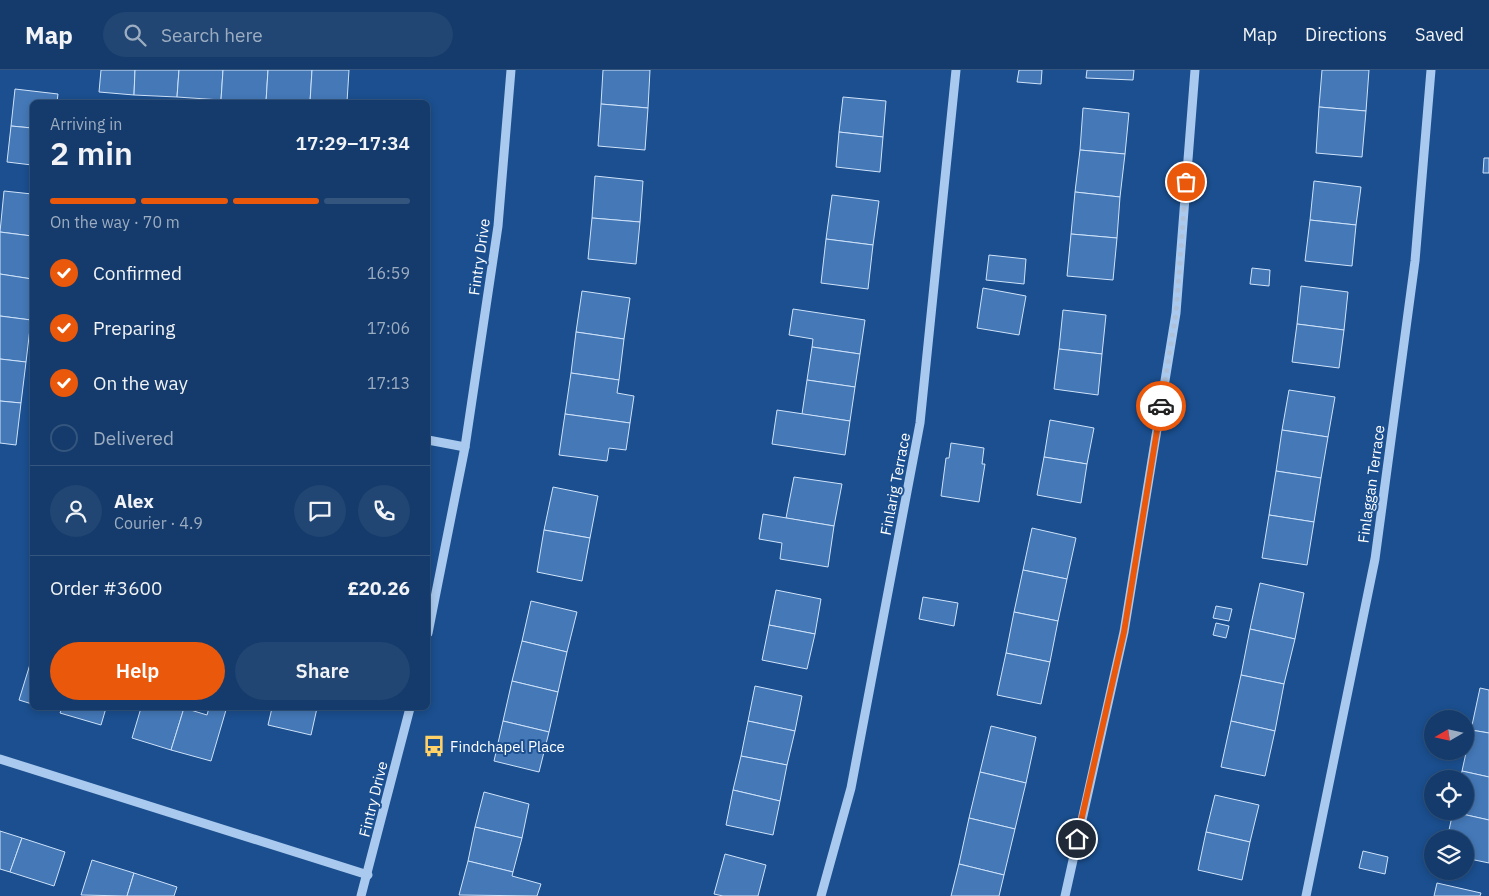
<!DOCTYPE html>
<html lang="en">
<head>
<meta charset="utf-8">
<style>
	:root { --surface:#143b6b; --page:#214673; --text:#f1f3f6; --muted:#9dadc1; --line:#33557e; --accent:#ea580c }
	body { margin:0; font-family:"IBM Plex Sans",sans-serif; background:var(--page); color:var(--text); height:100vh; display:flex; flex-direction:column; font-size:19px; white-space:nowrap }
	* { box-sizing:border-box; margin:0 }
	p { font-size:16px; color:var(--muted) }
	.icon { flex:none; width:28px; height:28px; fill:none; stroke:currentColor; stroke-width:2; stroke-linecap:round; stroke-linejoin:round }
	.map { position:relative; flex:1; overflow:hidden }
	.panel { position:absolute; left:30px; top:30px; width:400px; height:610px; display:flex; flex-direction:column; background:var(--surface); border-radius:8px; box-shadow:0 2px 8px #0003,0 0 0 1px var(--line) }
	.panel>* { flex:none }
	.needle { width:32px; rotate:261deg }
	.tools { position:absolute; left:1424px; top:640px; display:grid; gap:10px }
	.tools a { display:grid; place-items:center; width:50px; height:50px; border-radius:50%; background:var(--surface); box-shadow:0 2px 8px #0003,0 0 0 1px var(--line); font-size:25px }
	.pin { position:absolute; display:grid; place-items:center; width:42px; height:42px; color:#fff; margin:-21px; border:2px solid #fff; border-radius:50%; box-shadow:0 1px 5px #0007 }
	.courier { position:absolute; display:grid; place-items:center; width:50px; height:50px; margin:-25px; border:4px solid #ea580c; border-radius:50%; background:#fff; color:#222; box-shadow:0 1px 6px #0007 }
	.headline em { font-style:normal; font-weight:600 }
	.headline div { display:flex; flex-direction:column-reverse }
	.headline { display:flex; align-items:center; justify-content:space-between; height:85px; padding:0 20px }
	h1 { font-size:32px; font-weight:600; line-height:38px }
	.bar { display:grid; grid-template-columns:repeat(4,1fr); gap:8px 5px; align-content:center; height:60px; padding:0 20px }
	.bar i { height:6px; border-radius:4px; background:var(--line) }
	.bar .current { background:var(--accent) }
	.bar p { grid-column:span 4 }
	.line { display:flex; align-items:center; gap:12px; padding:0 20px; border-top:1px solid var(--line) }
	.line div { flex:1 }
	.round { display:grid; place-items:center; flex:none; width:52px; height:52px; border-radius:26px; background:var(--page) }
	ol { padding:0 20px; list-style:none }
	li { display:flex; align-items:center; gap:15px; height:55px }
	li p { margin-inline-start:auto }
	li .icon { padding:5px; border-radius:50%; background:var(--accent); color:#fff; stroke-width:4 }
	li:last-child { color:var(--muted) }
	li i { width:28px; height:28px; border:2px solid var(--line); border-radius:50% }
	.primary-button { display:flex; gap:10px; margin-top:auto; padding:10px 20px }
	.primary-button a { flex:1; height:58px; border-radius:30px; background:var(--accent); color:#fff; font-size:20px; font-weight:600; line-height:58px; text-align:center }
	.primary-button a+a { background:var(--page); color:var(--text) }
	header { display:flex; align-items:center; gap:30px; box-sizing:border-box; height:70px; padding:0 25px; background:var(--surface); border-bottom:1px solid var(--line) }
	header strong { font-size:24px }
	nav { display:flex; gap:28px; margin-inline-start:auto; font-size:18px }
	.search { width:350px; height:45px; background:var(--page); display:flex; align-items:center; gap:12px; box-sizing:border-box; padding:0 18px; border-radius:28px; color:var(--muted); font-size:19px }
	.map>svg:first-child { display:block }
	.building { fill:#4478b7; stroke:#cfe3fa }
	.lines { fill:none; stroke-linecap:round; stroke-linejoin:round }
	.minor { stroke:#a9c9ee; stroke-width:9 }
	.done { stroke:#afc1d8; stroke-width:5; stroke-dasharray:0 9 }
	.route { stroke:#ea580c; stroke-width:6 }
	.labels { text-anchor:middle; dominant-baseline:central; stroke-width:4; stroke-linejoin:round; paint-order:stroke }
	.street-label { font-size:15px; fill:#fff; stroke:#1b4f8f }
	.poi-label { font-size:15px; fill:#fff; stroke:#1b4f8f; text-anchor:start }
</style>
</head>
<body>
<header>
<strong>Map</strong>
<div class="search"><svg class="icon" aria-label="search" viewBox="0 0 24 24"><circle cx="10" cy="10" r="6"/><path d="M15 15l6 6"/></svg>Search here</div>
<nav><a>Map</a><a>Directions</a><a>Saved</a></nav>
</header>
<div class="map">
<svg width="1489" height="826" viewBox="0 0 1489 826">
	<rect width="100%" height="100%" fill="#1b4f8f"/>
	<g class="building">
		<polygon points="101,0 135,0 134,25 99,22"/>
		<polygon points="135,0 179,0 177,27 134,25"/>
		<polygon points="179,0 223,0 221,30 177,27"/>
		<polygon points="223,0 268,0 266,32 221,30"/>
		<polygon points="268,0 312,0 310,32 266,32"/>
		<polygon points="312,0 349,0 347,32 310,32"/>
		<polygon points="603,0 650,0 648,38 601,34"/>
		<polygon points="1019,0 1042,0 1041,14 1017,12"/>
		<polygon points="1087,0 1134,0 1133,10 1086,8"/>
		<polygon points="1322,0 1369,0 1366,41 1319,37"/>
		<polygon points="15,19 58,24 57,32 32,32 32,58 11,56"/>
		<polygon points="843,27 886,31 883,67 839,62"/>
		<polygon points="601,34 648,38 645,80 598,76"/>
		<polygon points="1319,37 1366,41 1362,87 1316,83"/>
		<polygon points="1083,38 1129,43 1125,84 1080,80"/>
		<polygon points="11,56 32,58 32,95 7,92"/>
		<polygon points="839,62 883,67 880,102 836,97"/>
		<polygon points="1080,80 1125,84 1120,127 1075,122"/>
		<polygon points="1484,88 1489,88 1489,103 1483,103"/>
		<polygon points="595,106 643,111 640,152 592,148"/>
		<polygon points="1314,111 1361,117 1356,155 1310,150"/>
		<polygon points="4,121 32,124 32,166 0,162"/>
		<polygon points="1075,122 1120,127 1117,168 1071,164"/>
		<polygon points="832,125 879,131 873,175 826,169"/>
		<polygon points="592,148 640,152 636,194 588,189"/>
		<polygon points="1310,150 1356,155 1352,196 1305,191"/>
		<polygon points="0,162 32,166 32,209 0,204"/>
		<polygon points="1071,164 1117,168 1113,210 1067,206"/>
		<polygon points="826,169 873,175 868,219 821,213"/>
		<polygon points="989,185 1026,189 1024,214 986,210"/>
		<polygon points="1252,198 1270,200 1269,216 1250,214"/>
		<polygon points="0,204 32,209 31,250 0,246"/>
		<polygon points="1301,216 1348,222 1344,260 1297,254"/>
		<polygon points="983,218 1026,226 1019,265 977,258"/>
		<polygon points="582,221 630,228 624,269 576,262"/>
		<polygon points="793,239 865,250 860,284 812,277 813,269 789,265"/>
		<polygon points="1063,240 1106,245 1102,284 1059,279"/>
		<polygon points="0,246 31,250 26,292 0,289"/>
		<polygon points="1297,254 1344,260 1339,298 1292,292"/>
		<polygon points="576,262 624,269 619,310 571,303"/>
		<polygon points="812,277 860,284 855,317 807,310"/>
		<polygon points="1059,279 1102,284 1098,325 1054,319"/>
		<polygon points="0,289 26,292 21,333 0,331"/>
		<polygon points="571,303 619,310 617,323 634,326 630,353 565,344"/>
		<polygon points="807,310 855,317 850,351 802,344"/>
		<polygon points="1289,320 1335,327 1328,367 1282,360"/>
		<polygon points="0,331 21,333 16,375 0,373"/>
		<polygon points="777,340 850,351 845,385 772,374"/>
		<polygon points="565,344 630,353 626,380 609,378 607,391 559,385"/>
		<polygon points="1050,350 1094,358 1087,394 1044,387"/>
		<polygon points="1282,360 1328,367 1321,408 1276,401"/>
		<polygon points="951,373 984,378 982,394 985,394 979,432 941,426 946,388 949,388"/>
		<polygon points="1044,387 1087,394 1081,433 1037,425"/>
		<polygon points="1276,401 1321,408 1314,452 1269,445"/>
		<polygon points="794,407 842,414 834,456 786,448"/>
		<polygon points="553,417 598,426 590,468 544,460"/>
		<polygon points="763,444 834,456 828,497 780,489 782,473 759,469"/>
		<polygon points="1269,445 1314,452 1307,495 1262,488"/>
		<polygon points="1032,458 1076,468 1067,509 1023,500"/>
		<polygon points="544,460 590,468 582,511 537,502"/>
		<polygon points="1023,500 1067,509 1058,551 1014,542"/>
		<polygon points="1260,513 1304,523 1295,569 1250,559"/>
		<polygon points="776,520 821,529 815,564 769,555"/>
		<polygon points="923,527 958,533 954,556 919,549"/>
		<polygon points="531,531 577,542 567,582 522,571"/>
		<polygon points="1216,536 1232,539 1229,551 1213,548"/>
		<polygon points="1014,542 1058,551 1050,592 1006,583"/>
		<polygon points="1216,553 1229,556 1226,568 1213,565"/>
		<polygon points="769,555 815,564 807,599 762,590"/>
		<polygon points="1250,559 1295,569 1284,614 1241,605"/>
		<polygon points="522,571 567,582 558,622 512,611"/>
		<polygon points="1006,583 1050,592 1041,634 997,625"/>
		<polygon points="31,591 32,591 32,634 19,630"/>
		<polygon points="1241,605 1284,614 1275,661 1231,651"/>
		<polygon points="512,611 558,622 549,662 503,651"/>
		<polygon points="755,616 802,626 795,661 748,651"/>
		<polygon points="1480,618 1489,620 1489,663 1471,660"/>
		<polygon points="62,638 106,638 101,655 60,643"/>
		<polygon points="141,638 184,638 171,680 132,668"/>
		<polygon points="184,638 207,645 209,638 217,638 226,640 211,691 171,680"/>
		<polygon points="272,638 317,638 311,665 268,655"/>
		<polygon points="503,651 549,662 539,702 494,691"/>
		<polygon points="748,651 795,661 787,695 741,686"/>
		<polygon points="1231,651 1275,661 1265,706 1221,697"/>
		<polygon points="991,656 1036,667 1026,713 980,702"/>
		<polygon points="1471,660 1489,663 1489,707 1462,701"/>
		<polygon points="741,686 787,695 780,731 733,720"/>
		<polygon points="1462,701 1489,707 1489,750 1453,742 1465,741 1465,709 1460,709"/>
		<polygon points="980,702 1026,713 1015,759 969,748"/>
		<polygon points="733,720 780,731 773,765 726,755"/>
		<polygon points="484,722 529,734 522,768 475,757"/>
		<polygon points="1215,725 1259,735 1250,772 1206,762"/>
		<polygon points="1453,742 1489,750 1489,793 1465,788 1465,769 1447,769"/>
		<polygon points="969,748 1015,759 1004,805 959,794"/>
		<polygon points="475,757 522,768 513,802 468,791"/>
		<polygon points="0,761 22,768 10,802 0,799"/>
		<polygon points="1206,762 1250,772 1242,810 1198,800"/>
		<polygon points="22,768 65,782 54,816 10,802"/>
		<polygon points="1363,781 1388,787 1385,804 1359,798"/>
		<polygon points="725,784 766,795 758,826 723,826 714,824"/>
		<polygon points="92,790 134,803 127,826 81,825"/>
		<polygon points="468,791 513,802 512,806 541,814 537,826 459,825"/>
		<polygon points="959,794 1004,805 999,826 951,826"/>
		<polygon points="134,803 177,817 174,826 127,826"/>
		<polygon points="1437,813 1481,823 1480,826 1434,826"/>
	</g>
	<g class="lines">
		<g class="minor">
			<polyline points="428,370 465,377"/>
			<polyline points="428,563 465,377 498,156 511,0"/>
			<polyline points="0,689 368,805"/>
			<polyline points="361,826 410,638"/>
			<polyline points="821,826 851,718 920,353 956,0"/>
			<polyline points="1065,826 1124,562 1176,243 1195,0"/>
			<polyline points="1306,826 1375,489 1415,191 1431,0"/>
		</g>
	</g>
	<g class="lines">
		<polyline class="done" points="1161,336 1176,243 1186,112"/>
		<polyline class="route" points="1077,769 1124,562 1161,336"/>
	</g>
	<defs>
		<g id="bus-bare" transform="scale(1.725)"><path d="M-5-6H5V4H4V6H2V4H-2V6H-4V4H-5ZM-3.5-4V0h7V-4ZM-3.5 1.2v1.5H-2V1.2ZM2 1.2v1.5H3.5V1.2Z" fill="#ffd166" stroke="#1b4f8f" stroke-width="2.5" paint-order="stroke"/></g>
	</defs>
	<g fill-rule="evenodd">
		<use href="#bus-bare" x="434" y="676"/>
	</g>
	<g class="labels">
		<g class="street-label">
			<text transform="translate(479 187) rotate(-82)">Fintry Drive</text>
			<text transform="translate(895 414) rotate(-79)">Finlarig Terrace</text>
			<text transform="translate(1371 414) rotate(-82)">Finlaggan Terrace</text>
			<text transform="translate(373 729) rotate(-76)">Fintry Drive</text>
		</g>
		<g class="poi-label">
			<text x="450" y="676">Findchapel Place</text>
		</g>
	</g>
</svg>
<div class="tools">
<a><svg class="needle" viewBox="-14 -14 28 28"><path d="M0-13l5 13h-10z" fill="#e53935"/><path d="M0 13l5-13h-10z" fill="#9dadc1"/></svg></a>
<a><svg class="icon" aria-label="locate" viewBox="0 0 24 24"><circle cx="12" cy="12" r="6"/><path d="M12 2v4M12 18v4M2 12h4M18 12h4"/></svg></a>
<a><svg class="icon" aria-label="layers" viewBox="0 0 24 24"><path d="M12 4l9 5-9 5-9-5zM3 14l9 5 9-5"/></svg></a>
</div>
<div class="pin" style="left:1186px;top:112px;background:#ea580c"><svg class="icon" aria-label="bag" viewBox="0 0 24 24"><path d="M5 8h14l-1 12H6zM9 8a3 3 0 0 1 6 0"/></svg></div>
<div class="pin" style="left:1077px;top:769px;background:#1f2937"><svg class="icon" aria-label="home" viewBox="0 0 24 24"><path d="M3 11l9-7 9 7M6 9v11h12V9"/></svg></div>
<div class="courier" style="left:1161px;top:336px"><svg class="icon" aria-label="car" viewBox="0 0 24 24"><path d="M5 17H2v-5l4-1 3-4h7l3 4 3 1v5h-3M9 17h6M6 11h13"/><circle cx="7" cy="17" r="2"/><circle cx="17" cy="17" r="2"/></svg></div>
<section class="panel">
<div class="headline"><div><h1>2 min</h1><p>Arriving in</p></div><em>17:29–17:34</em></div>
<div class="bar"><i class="current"></i><i class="current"></i><i class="current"></i><i></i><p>On the way · 70 m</p></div>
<ol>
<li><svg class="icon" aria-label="check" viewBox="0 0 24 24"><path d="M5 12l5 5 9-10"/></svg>Confirmed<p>16:59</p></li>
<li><svg class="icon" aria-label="check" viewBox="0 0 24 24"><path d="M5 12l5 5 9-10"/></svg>Preparing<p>17:06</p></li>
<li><svg class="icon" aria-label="check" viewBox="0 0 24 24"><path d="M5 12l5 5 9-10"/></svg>On the way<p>17:13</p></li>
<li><i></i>Delivered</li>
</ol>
<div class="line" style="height:90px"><a class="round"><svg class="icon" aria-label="person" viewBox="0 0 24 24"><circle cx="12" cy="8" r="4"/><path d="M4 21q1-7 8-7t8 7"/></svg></a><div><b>Alex</b><p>Courier · 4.9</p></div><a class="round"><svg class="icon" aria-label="chat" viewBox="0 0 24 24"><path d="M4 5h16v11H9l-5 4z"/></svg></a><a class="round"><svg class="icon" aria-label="phone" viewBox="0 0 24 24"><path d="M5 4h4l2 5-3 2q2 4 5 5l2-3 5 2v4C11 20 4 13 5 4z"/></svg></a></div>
<div class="line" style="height:65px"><div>Order #3600</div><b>£20.26</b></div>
<div class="primary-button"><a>Help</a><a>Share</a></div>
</section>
</div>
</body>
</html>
